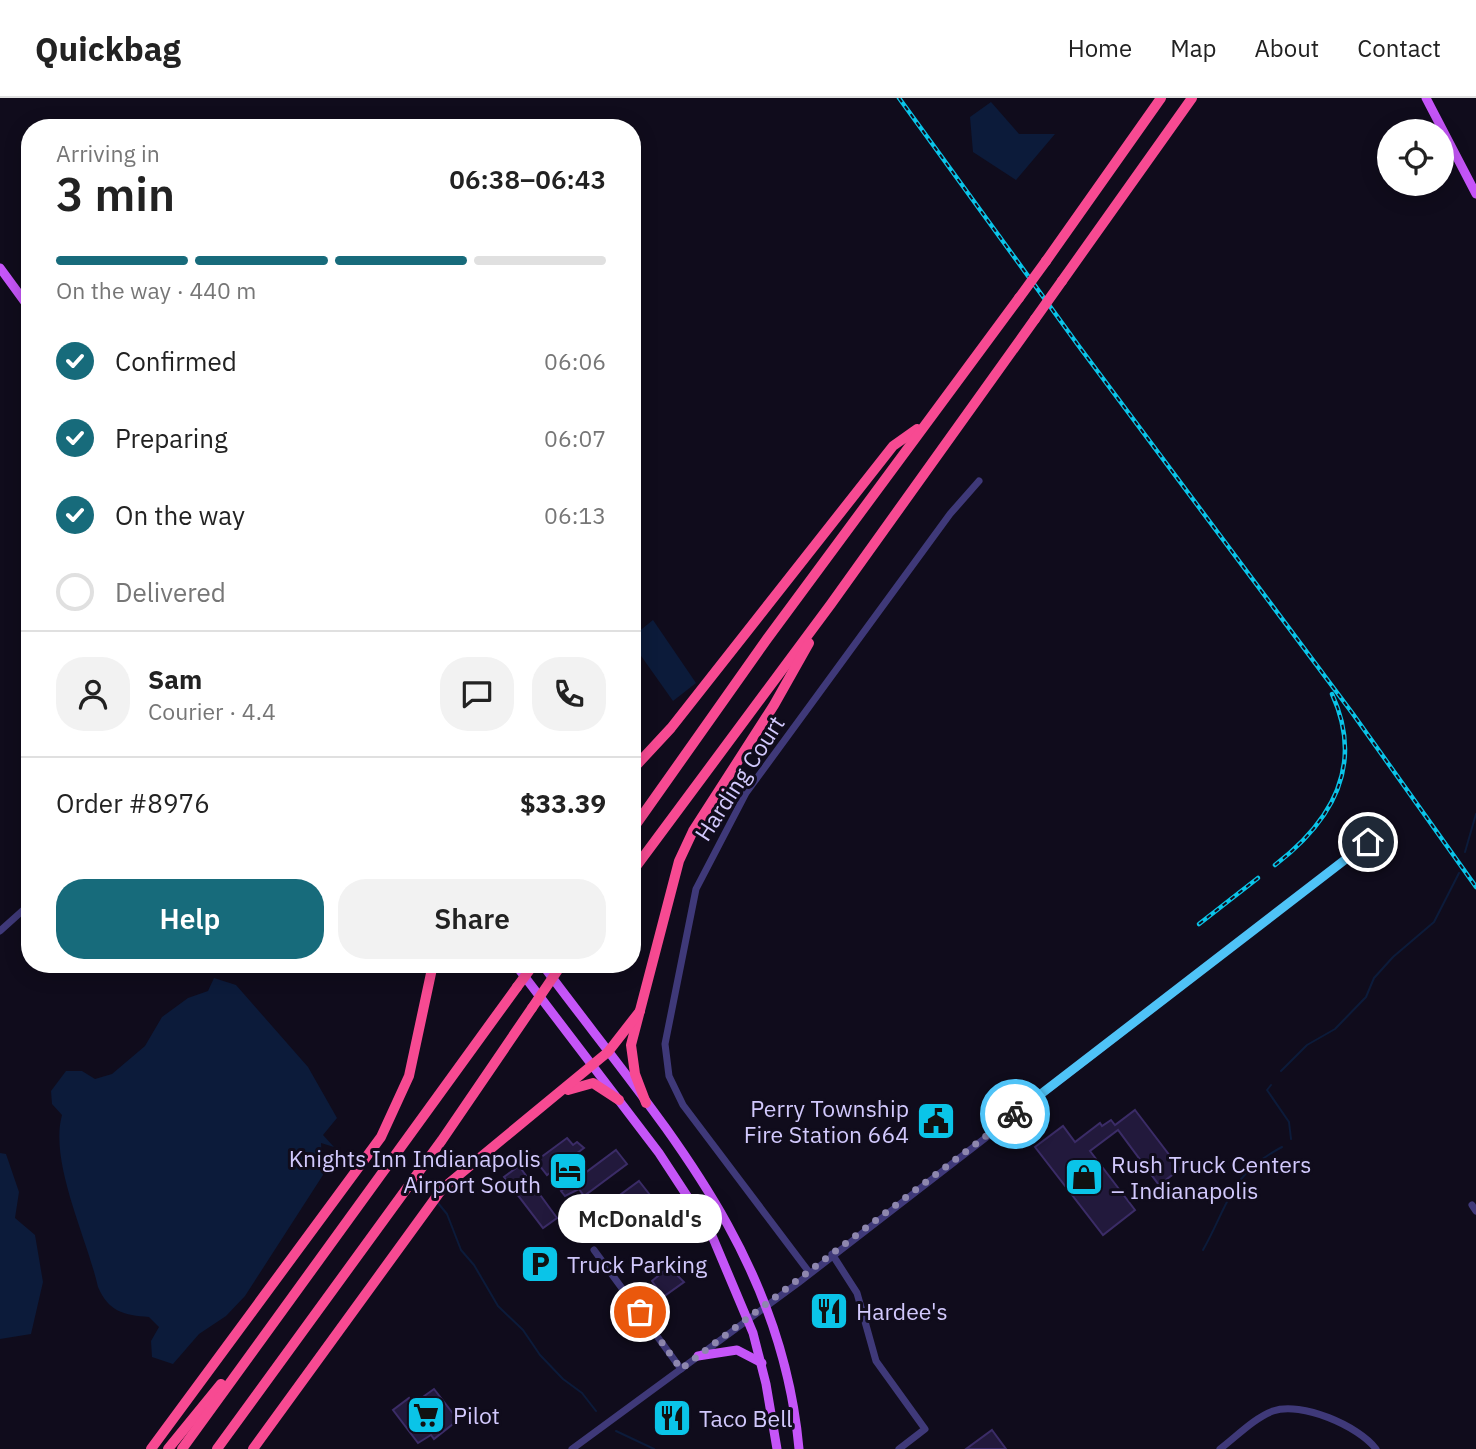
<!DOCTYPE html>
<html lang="en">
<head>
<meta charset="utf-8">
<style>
	:root { --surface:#fff; --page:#f2f2f2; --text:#222; --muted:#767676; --line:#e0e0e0; --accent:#176b7b }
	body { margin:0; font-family:"IBM Plex Sans",sans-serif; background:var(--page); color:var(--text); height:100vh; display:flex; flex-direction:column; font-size:26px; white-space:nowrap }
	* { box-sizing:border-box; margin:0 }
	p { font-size:23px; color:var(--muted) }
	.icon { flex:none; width:38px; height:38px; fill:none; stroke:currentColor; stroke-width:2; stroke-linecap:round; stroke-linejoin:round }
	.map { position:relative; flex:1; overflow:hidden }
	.details { position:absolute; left:21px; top:21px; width:620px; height:854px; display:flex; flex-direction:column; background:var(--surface); border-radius:28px; box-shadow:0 4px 18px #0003 }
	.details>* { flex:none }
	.tools { position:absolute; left:1377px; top:21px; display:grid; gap:14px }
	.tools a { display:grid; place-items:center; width:77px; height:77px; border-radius:50%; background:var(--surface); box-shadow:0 4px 18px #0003; font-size:35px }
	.pin { position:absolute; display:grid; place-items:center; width:60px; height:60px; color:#fff; margin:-30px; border:4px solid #fff; border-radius:50%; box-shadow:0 2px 7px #0007 }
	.courier { position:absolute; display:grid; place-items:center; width:70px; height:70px; margin:-35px; border:5px solid #4fc3f7; border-radius:50%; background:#fff; color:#222; box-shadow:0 2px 9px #0007 }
	.bubble { position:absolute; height:49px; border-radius:24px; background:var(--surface); box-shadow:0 4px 18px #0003; font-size:23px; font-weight:600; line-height:49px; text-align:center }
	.summary em { font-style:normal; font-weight:600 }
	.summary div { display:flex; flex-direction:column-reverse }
	.summary { display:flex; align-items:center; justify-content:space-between; height:119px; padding:0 35px }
	h1 { font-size:46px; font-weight:600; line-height:52px }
	.bar { display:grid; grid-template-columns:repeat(4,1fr); gap:10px 7px; align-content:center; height:84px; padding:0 35px }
	.bar i { height:9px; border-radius:5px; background:var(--line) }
	.bar .on { background:var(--accent) }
	.bar p { grid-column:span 4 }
	.line { display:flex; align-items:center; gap:18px; padding:0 35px; border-top:2px solid var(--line) }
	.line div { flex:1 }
	.round { display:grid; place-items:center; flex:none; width:74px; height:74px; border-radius:28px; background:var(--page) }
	ol { padding:0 35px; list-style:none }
	li { display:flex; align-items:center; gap:21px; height:77px }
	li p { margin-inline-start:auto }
	li .icon { padding:7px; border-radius:50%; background:var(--accent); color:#fff; stroke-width:4 }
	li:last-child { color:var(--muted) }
	li i { width:38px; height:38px; border:4px solid var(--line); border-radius:50% }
	.action { display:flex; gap:14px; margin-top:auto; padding:14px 35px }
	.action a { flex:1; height:80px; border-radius:28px; background:var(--accent); color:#fff; font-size:28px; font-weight:600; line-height:80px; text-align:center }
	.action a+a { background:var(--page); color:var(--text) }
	header { display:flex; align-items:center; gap:42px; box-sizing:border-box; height:98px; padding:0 35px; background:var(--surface); border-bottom:2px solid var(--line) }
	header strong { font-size:33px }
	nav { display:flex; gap:38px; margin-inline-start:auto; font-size:24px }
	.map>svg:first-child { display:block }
	.water { fill:#0c1b3a }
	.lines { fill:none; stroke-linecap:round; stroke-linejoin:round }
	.stream { stroke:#0c1b3a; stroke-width:2 }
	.building { fill:#22193c; stroke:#3b2c67; stroke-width:2 }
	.minor { stroke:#3f3979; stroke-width:7 }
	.major { stroke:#c555f8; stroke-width:9 }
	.highway { stroke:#f74a92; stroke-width:10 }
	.rail-casing { stroke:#0ac4e8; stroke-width:4.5 }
	.rail { stroke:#100c1c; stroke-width:2; stroke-dasharray:5; stroke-linecap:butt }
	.highway-bridge { stroke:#f74a92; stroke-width:10 }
	.done { stroke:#8e87ae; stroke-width:7; stroke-dasharray:0 12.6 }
	.route { stroke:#4fc3f7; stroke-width:9 }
	.labels { text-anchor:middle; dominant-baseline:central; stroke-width:6; stroke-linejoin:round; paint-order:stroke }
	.street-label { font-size:23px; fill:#d2c9fd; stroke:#100c1c }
	.poi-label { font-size:23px; fill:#d2c9fd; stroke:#100c1c; text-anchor:start }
</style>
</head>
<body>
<header>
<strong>Quickbag</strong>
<nav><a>Home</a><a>Map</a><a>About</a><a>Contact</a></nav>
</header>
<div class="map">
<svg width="1476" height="1351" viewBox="0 0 1476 1351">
	<rect width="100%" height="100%" fill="#100c1c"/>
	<g class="water">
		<polygon points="991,4 1019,36 1055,36 1016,82 973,54 970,19"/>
		<polygon points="653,522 696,585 673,603 632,545 632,539"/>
		<path d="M214,880l22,7 72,82 29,51 -14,17 11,12 -13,-4 2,32 -78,121 -19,20 -27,18 -26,30 -21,-7 -1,-16 8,-14 -10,-10c-25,-2 -40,-5 -51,-30 -11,-49 -49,-125 -36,-172l-10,-11 -1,-13 15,-20h16l13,8 17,-5 33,-28 17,-29 26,-19 20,-7z"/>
		<polygon points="0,1055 6,1056 19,1094 15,1120 35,1137 43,1184 31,1236 0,1241"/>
	</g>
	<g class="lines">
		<g class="stream">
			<polyline points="1465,754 1476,716"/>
			<polyline points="1281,973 1307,947 1335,931 1366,899 1374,880 1393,859 1434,824 1459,775"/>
			<polyline points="1271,987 1267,992 1289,1024 1291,1041"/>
			<polyline points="438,1105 447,1116 461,1152 474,1167 498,1208 523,1232 540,1257 563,1281 582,1295 596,1313"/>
			<path d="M1203,1152c26,-46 26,-75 79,-103"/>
			<polyline points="616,1333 654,1351"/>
		</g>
	</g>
	<g class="building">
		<polygon points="1135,1012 1180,1071 1159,1087 1118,1032 1090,1053 1135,1112 1103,1137 1035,1049 1063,1028 1075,1044 1100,1025 1102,1028 1111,1022 1115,1027"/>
		<polygon points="567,1040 573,1047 577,1044 584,1050 547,1077 536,1063"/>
		<polygon points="616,1052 627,1066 584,1098 579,1091 565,1098 561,1093"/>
		<polygon points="519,1068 557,1120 543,1130 504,1079"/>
		<polygon points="639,1083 650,1097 601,1133 590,1119"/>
		<polygon points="669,1169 684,1184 663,1199 652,1183"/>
		<polygon points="434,1291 458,1322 434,1341 431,1337 418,1345 393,1312 409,1300 413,1306"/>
		<polygon points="992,1332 1006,1351 966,1351"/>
	</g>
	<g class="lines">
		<g class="minor">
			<polyline points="0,833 30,806"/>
			<polyline points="1472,1107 1476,1113"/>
			<polyline points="594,1152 681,1271"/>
			<polyline points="832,1156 857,1195 876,1263 925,1331 899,1351"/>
			<polyline points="809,1174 683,1007 669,978 665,946 696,791 746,695 950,416 979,383"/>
			<polyline points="572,1351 798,1185 1368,744"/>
			<path d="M1220,1351c16,-12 34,-31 53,-38 28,-10 86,15 103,38"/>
		</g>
		<g class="major">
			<polyline points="1426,0 1476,96"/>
			<polyline points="0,170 30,211"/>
			<polyline points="515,866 659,1055 710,1133 753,1235 766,1286 777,1351"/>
			<path d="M542,866c114,154 239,284 257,485"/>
			<polyline points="698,1258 737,1252 762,1265"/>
		</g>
		<g class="highway">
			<polyline points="1046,163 1161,0"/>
			<polyline points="1062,183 1192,0"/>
			<polyline points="632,672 671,630 893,348 917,331"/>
			<polyline points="632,732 767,541 1019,200"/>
			<polyline points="632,774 831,506 1035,221"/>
			<polyline points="568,992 593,985 619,1002"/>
			<polyline points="646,1005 635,976 631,947 679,763 693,733 774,607 809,545"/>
			<polyline points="151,1351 381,1039 409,978 433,866"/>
			<polyline points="168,1351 221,1286"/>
			<polyline points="182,1351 517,889"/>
			<polyline points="217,1351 442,1042 532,910"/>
			<polyline points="253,1351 442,1091 608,954 640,913"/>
		</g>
		<g class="rail-casing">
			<g id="rail">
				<polyline points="899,0 1078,247 1353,616 1476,789"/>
				<path d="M1275,767c56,-43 90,-99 57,-171"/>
				<polyline points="1199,826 1258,780"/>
			</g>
		</g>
		<use href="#rail" class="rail"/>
		<g class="highway-bridge">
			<polyline points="1019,200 1046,163"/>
			<polyline points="1035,221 1062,183"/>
			<polyline points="517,889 534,866"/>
			<polyline points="532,910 562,866"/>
		</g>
	</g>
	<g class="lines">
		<polyline class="done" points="640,1214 681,1271 1015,1016"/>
		<polyline class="route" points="1015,1016 1368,744"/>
	</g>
	<defs>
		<g id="civic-square" transform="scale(2.0125)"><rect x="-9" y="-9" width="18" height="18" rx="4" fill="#0ac4e8" stroke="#100c1c"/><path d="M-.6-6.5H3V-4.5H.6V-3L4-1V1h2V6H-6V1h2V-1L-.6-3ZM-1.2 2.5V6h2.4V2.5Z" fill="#111"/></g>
		<g id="hotel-square" transform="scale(2.0125)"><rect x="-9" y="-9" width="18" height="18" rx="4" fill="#0ac4e8" stroke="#100c1c"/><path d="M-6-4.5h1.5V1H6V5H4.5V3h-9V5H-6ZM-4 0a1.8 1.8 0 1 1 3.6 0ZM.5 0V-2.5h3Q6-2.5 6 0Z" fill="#111"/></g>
		<g id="shop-square" transform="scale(2.0125)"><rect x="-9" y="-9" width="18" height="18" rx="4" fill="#0ac4e8" stroke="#100c1c"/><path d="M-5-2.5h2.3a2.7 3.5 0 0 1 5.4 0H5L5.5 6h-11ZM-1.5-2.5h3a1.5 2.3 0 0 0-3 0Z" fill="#111"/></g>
		<g id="parking-square" transform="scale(2.0125)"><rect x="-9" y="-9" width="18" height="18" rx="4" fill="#0ac4e8" stroke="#100c1c"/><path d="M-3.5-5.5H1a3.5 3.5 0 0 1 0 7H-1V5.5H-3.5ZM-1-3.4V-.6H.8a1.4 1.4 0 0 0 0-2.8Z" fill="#111"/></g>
		<g id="restaurant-square" transform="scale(2.0125)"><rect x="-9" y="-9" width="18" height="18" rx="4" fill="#0ac4e8" stroke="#100c1c"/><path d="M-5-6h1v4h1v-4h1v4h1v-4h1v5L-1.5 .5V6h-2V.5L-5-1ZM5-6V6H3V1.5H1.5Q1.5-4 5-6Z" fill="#111"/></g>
		<g id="supermarket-square" transform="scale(2.0125)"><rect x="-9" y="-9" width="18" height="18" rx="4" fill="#0ac4e8" stroke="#100c1c"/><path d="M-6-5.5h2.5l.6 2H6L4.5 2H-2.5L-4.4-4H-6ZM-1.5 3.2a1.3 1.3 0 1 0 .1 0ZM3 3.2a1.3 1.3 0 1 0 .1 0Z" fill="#111"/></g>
	</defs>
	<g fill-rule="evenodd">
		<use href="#civic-square" x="936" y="1023"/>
		<use href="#hotel-square" x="568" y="1073"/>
		<use href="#shop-square" x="1084" y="1079"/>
		<use href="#parking-square" x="540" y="1166"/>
		<use href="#restaurant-square" x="829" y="1213"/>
		<use href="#supermarket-square" x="426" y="1317"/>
		<use href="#restaurant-square" x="672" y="1320"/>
	</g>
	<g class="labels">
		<g class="street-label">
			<text transform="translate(739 680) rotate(-57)">Harding Court</text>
		</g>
		<g class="poi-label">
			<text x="909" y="1010" text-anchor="end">Perry Township<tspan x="909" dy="26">Fire Station 664</tspan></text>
			<text x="541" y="1060" text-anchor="end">Knights Inn Indianapolis<tspan x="541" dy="26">Airport South</tspan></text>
			<text x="1111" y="1066">Rush Truck Centers<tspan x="1111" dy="26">– Indianapolis</tspan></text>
			<text x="567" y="1166">Truck Parking</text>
			<text x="856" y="1213">Hardee's</text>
			<text x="453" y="1317">Pilot</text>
			<text x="699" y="1320">Taco Bell</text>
		</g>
	</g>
</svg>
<div class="tools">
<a><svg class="icon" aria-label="locate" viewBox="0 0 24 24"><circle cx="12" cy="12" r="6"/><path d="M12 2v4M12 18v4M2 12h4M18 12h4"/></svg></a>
</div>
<div class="pin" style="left:640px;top:1214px;background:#ea580c"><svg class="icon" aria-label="bag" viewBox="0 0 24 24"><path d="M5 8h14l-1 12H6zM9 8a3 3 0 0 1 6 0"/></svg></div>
<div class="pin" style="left:1368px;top:744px;background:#1f2937"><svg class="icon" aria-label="home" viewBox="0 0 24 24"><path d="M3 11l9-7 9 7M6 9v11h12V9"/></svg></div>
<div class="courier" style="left:1015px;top:1016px"><svg class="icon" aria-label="bike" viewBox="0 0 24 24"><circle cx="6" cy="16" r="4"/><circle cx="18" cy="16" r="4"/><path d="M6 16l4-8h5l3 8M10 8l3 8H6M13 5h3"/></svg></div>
<div class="bubble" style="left:558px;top:1096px;width:164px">McDonald's</div>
<section class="details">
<div class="summary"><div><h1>3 min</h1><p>Arriving in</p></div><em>06:38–06:43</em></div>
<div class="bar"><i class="on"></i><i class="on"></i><i class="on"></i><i></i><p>On the way · 440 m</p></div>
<ol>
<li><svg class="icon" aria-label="check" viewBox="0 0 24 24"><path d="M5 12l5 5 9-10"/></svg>Confirmed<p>06:06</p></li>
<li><svg class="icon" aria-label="check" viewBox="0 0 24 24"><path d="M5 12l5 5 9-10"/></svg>Preparing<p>06:07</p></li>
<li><svg class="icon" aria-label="check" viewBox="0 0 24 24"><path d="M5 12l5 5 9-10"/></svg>On the way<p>06:13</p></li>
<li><i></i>Delivered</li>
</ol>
<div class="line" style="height:126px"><a class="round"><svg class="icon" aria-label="person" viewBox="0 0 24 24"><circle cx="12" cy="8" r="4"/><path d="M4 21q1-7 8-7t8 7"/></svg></a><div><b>Sam</b><p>Courier · 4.4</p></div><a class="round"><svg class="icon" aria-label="chat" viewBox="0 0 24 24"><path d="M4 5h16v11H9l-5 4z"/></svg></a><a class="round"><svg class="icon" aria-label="phone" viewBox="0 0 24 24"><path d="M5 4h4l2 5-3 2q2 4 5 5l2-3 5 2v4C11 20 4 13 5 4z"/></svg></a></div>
<div class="line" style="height:91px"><div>Order #8976</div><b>$33.39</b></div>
<div class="action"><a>Help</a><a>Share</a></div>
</section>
</div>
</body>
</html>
